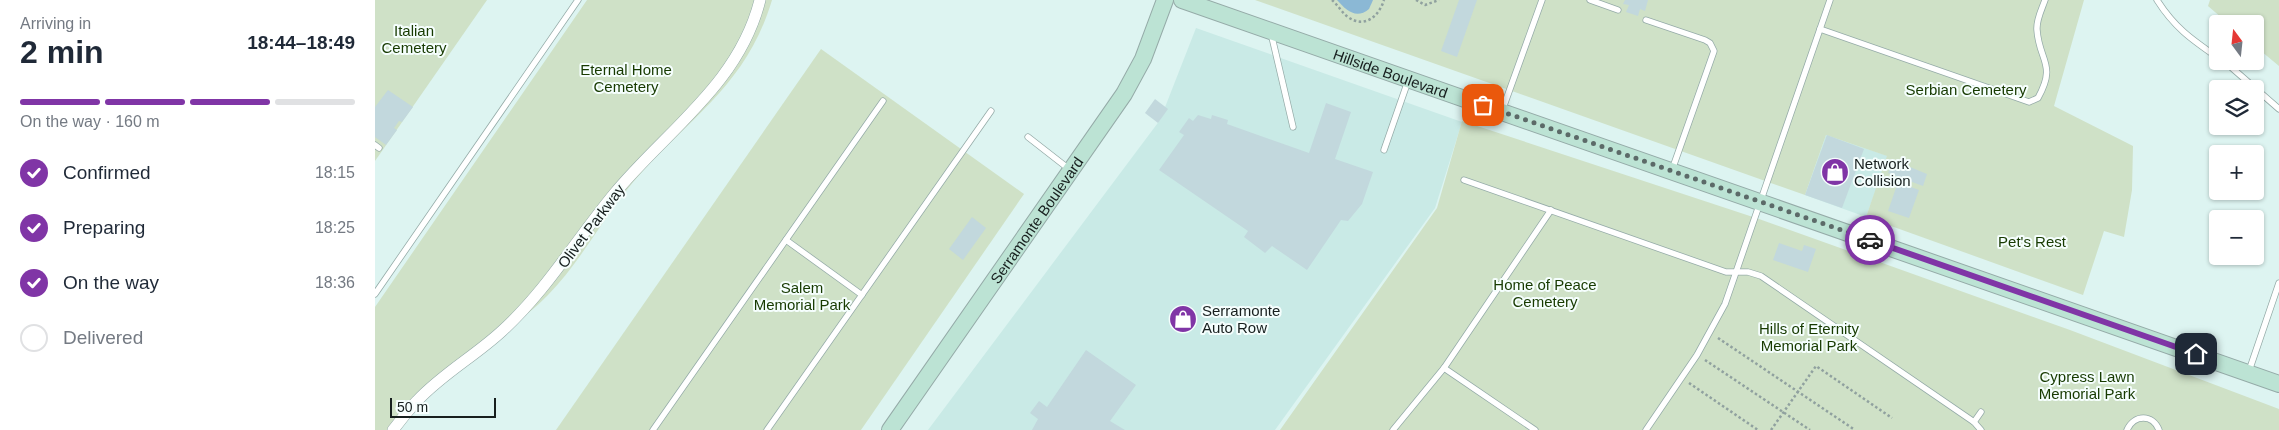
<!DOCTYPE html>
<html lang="en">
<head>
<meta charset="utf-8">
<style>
	:root { --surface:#fff; --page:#f6f6f7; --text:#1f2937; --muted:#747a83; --line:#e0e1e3; --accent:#8035a6 }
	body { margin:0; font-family:Arial,sans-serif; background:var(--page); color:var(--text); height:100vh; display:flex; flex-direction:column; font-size:19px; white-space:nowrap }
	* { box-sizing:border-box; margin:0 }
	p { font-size:16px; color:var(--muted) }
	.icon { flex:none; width:28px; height:28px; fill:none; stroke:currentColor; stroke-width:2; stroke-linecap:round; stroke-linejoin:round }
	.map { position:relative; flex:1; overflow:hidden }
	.panel { display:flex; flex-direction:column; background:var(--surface); width:375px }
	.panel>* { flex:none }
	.needle { width:32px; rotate:345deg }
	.tools { position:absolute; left:1834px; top:15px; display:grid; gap:10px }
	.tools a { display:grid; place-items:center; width:55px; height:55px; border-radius:5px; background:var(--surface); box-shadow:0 1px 4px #0004; font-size:25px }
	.scale { position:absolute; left:15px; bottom:12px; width:106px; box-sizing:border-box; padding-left:5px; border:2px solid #171f1e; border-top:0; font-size:14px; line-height:18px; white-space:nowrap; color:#171f1e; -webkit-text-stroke:4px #f5fefd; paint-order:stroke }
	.pin { position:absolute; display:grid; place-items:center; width:42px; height:42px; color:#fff; margin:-21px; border-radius:10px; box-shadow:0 2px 8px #0006 }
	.courier { position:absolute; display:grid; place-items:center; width:50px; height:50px; margin:-25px; border:4px solid #8035a6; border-radius:50%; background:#fff; color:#222; box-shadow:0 1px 6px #0007 }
	.overview em { font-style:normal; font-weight:600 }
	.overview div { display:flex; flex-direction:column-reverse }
	.overview { display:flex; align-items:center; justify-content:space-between; height:85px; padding:0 20px }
	h1 { font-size:32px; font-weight:600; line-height:38px }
	.bar { display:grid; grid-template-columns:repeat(4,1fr); gap:8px 5px; align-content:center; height:60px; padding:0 20px }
	.bar i { height:6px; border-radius:4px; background:var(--line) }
	.bar .on { background:var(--accent) }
	.bar p { grid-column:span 4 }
	ol { padding:0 20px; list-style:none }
	li { display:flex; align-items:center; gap:15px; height:55px }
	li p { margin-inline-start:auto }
	li .icon { padding:5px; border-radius:50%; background:var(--accent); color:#fff; stroke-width:4 }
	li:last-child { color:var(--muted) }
	li i { width:28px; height:28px; border:2px solid var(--line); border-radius:50% }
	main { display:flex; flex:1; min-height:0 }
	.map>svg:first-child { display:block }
	.built { fill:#c9eae6 }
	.green { fill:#cfe1c7 }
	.water { fill:#8bb8d5 }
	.building { fill:#c2d8dd }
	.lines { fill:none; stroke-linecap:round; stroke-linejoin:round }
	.service-casing { stroke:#95aba8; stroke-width:7 }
	.minor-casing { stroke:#95aba8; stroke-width:12 }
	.secondary-casing { stroke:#95aba8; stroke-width:18 }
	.path { stroke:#90a19f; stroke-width:2.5; stroke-dasharray:2.5 2.5; stroke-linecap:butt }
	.service { stroke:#fff; stroke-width:5.5 }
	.minor { stroke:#fff; stroke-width:11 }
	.secondary { stroke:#bce3d4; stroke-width:16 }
	.done { stroke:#5c6a68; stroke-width:5; stroke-dasharray:0 9 }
	.route { stroke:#8035a6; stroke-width:6 }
	.labels { text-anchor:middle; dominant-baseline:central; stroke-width:4; stroke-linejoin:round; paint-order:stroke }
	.park-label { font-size:15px; fill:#173a00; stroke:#f5fefd }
	.street-label { font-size:15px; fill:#171f1e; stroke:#f5fefd }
	.poi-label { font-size:15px; fill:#171f1e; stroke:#f5fefd; text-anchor:start }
</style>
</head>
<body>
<main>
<section class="panel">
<div class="overview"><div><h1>2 min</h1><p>Arriving in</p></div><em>18:44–18:49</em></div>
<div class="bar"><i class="on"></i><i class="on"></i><i class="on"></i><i></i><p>On the way · 160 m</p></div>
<ol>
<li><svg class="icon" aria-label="check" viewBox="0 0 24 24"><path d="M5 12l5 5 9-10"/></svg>Confirmed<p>18:15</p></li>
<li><svg class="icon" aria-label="check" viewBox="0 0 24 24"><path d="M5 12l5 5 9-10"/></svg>Preparing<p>18:25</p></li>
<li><svg class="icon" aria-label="check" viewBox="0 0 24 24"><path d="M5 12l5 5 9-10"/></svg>On the way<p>18:36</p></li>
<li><i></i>Delivered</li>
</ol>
</section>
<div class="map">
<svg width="1904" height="430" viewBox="0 0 1904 430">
	<rect width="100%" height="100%" fill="#ddf4f1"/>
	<g class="built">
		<polygon points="821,28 1087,122 1060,208 900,430 553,430 785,120"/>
		<polygon points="1451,135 1513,156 1491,217 1430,195"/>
	</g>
	<g class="green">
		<polygon points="0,0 112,0 0,161"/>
		<path d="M212,0h185c-24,81 -76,113 -130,172 -35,38 -58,86 -94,123 -29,30 -62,46 -91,73 -21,19 -41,41 -61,62h-21v-123z"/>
		<polygon points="880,0 1709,0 1679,106 1758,146 1757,190 1749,237 1729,231 1708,295 1491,217 1512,156 1451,135 1430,195"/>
		<polygon points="1835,0 1904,0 1904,66 1880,46 1880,24 1854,24 1833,6"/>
		<polygon points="446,49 649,194 486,430 181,430"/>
		<polygon points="1087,121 1384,219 1695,330 1904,409 1904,430 905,430 1062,208"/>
	</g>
	<path class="water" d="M962,0h36l-4,9c-13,11 -23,1 -32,-9z"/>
	<g class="building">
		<polygon points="1084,0 1102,0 1082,57 1066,51"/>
		<polygon points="1250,0 1273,0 1270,11 1265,9 1263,16 1251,12 1254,5 1248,4"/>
		<polygon points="13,90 38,107 27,122 24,121 19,128 22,130 11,145 0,137 0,107"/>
		<polygon points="780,99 793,109 783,123 770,113"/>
		<polygon points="951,103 976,112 960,159 998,172 987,204 973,221 966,220 932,270 897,246 890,253 869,237 873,231 784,170 809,135 804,132 814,118 818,121 823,115 836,119 837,115 853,120 852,124 934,153"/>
		<polygon points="1452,135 1489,149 1467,208 1430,195"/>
		<polygon points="1518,160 1552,174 1548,186 1513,173"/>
		<polygon points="1523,182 1544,190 1534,218 1513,211"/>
		<polygon points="597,217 611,228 588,260 574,249"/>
		<polygon points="1404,243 1427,251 1429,245 1441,249 1433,272 1398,260"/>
		<polygon points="711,350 761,385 735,421 750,430 657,430 663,419 655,413 664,401 672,407"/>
	</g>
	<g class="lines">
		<g class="service-casing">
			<g id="service">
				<polyline points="1215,0 1243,10"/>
				<path d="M1782,0c17,27 34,39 60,57"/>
				<polyline points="1271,20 1330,40 1335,43 1339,51 1297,170"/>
				<path d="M1445,29l209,73 9,-4c19,-34 1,-37 -1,-68 -1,-10 5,-21 8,-30"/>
				<polyline points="896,33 918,127"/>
				<polyline points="1849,61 1904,109"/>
				<polyline points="1127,111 1167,0"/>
				<polyline points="653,137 694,169"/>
				<polyline points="0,145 4,148"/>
				<polyline points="1009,150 1033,81"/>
				<polyline points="1089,180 1351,272 1373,272 1386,276 1599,422 1606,430"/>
				<polyline points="411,240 487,295"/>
				<polyline points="0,294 203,0"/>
				<polyline points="1069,368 1160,430"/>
				<polyline points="1874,371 1904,283"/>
				<polyline points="1599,422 1606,412"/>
				<polyline points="278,430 508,101"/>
				<polyline points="392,430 616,111"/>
				<polyline points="1018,430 1069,368 1176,210"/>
				<polyline points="1271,430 1322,355 1350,304 1455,0"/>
				<path d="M1752,430c7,-16 26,-16 32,0"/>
			</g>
		</g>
		<g class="minor-casing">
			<path id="minor" d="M18,430c8,-10 15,-20 24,-29 25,-27 58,-45 85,-70 44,-40 74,-91 112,-137 52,-63 125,-110 146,-194"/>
		</g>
		<g class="secondary-casing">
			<g id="secondary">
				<path id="s1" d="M807,0l1097,384"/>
				<path id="s2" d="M515,430l234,-336 19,-35 22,-59"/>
			</g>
		</g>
		<g class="path">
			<path d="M957,0c6,5 10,13 16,17 17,12 31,-1 36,-17"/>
			<polyline points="1041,0 1050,5 1064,0"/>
			<polyline points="1343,338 1480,430"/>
			<polyline points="1330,360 1435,430"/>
			<polyline points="1314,383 1383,430"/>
			<polyline points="1396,430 1441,366 1517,418"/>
		</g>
		<use href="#service" class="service"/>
		<use href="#minor" class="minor"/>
		<use href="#secondary" class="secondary"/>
	</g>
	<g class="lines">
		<polyline class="done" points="1108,105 1495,240"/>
		<polyline class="route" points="1495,240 1821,354"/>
	</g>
	<defs>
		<g id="shop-disc" transform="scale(1.4375)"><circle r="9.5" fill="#8035a6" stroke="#f5fefd"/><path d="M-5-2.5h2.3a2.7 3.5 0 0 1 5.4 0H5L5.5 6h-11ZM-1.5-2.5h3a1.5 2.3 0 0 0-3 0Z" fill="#fff"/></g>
	</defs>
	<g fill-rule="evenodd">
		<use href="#shop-disc" x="1460" y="172"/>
		<use href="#shop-disc" x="808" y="319"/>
	</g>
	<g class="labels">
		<g class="park-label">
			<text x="39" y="30">Italian<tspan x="39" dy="17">Cemetery</tspan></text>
			<text x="251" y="69">Eternal Home<tspan x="251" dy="17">Cemetery</tspan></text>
			<text x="1591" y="89">Serbian Cemetery</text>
			<text x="1657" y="241">Pet's Rest</text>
			<text x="1170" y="284">Home of Peace<tspan x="1170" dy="17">Cemetery</tspan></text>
			<text x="427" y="287">Salem<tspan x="427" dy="17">Memorial Park</tspan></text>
			<text x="1434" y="328">Hills of Eternity<tspan x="1434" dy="17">Memorial Park</tspan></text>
			<text x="1712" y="376">Cypress Lawn<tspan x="1712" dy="17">Memorial Park</tspan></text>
		</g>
		<g class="street-label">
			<text stroke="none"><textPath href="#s1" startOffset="221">Hillside Boulevard</textPath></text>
			<text stroke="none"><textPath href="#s2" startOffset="256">Serramonte Boulevard</textPath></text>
			<text transform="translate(216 226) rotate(-53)">Olivet Parkway</text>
		</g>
		<g class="poi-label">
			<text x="1479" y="163">Network<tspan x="1479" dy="17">Collision</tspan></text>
			<text x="827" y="310">Serramonte<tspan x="827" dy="17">Auto Row</tspan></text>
		</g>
	</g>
</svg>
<div class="tools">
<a><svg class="needle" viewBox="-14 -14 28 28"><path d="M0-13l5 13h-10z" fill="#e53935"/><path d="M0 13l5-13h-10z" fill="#747a83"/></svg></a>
<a><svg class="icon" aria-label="layers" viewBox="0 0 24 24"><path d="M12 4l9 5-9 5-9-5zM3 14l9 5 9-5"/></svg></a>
<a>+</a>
<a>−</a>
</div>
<div class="scale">50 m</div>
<div class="pin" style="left:1108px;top:105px;background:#ea580c"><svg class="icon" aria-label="bag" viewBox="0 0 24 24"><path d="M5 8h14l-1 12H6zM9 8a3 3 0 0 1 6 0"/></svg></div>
<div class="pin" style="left:1821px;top:354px;background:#1f2937"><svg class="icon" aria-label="home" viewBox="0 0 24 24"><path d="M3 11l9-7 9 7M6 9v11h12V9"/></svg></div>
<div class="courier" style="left:1495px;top:240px"><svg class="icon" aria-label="car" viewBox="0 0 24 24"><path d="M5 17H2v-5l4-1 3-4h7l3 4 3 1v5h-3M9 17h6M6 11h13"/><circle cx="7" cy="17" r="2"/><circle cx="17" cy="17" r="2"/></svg></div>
</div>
</main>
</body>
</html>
